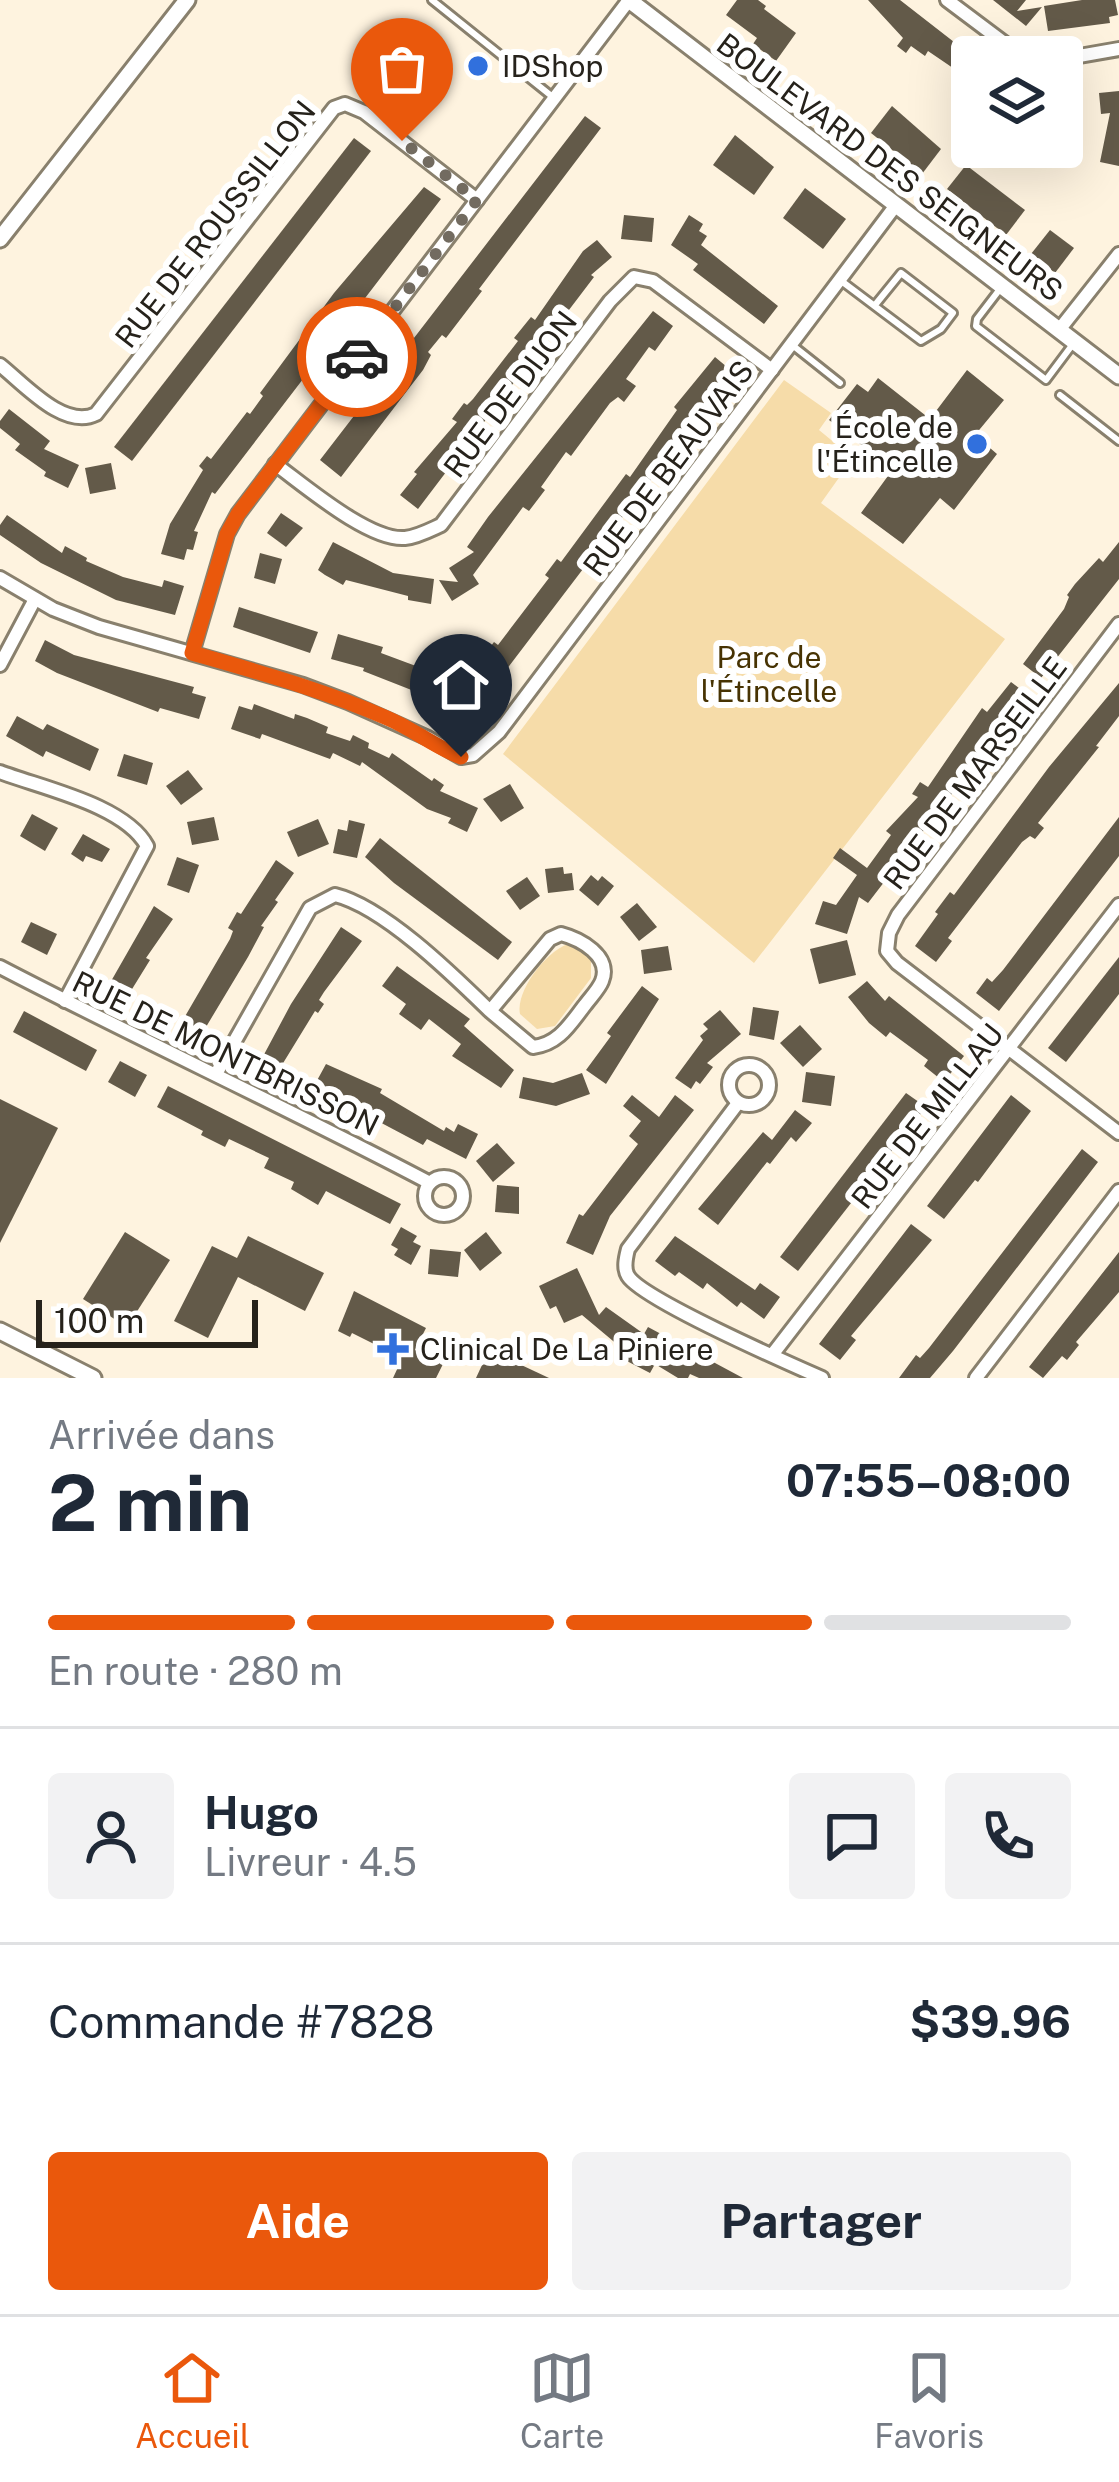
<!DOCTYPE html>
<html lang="fr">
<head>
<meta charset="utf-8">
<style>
	:root { --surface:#fff; --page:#f2f2f3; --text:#1f2937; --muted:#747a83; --line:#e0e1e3; --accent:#ea580c }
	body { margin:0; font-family:"Public Sans",sans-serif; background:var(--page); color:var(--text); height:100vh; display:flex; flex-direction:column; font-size:45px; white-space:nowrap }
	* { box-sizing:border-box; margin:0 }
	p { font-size:39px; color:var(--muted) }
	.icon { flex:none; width:66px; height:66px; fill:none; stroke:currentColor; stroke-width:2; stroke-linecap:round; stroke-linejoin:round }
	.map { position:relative; height:1378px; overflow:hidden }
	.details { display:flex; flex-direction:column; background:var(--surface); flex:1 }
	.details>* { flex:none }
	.buttons { position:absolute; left:951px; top:36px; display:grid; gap:24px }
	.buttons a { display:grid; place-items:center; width:132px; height:132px; border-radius:12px; background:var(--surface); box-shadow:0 12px 48px #0002; font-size:60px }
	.scale { position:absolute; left:36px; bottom:30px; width:222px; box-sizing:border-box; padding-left:12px; border:6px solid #26221b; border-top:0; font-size:33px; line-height:42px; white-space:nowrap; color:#26221b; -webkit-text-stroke:9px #fff; paint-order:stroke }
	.pin { position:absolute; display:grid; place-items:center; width:102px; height:102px; color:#fff; margin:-123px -51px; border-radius:50% 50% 50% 0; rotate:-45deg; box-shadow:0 0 12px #0007 }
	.pin .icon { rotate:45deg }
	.courier { position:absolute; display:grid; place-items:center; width:120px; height:120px; margin:-60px; border:9px solid #ea580c; border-radius:50%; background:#fff; color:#222; box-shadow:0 3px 15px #0007 }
	.headline em { font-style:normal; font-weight:700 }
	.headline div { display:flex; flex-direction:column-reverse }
	.headline { display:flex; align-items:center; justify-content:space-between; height:204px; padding:0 48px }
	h1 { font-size:78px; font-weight:700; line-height:90px }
	.bar { display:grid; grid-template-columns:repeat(4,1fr); gap:18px 12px; align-content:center; height:144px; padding:0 48px }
	.bar i { height:15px; border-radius:9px; background:var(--line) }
	.bar .selected { background:var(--accent) }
	.bar p { grid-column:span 4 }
	.line { display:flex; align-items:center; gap:30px; padding:0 48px; border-top:3px solid var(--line) }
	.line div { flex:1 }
	.round { display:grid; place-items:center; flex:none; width:126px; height:126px; border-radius:12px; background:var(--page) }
	.action { display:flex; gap:24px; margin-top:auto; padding:24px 48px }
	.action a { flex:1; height:138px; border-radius:12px; background:var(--accent); color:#fff; font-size:48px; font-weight:700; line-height:138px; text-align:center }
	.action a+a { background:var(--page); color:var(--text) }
	.menu { display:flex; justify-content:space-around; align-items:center; height:168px; border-top:3px solid var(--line); background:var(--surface); font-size:33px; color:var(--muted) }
	.menu a { display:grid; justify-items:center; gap:6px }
	.menu .selected { color:var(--accent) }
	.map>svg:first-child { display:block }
	.green { fill:#f6dca9 }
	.building { fill:#635a49 }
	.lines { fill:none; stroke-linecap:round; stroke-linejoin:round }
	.service-casing { stroke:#89806d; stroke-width:12 }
	.minor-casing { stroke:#89806d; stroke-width:18 }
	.tertiary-casing { stroke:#89806d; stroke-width:21 }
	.service { stroke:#fff; stroke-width:6 }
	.minor { stroke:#fff; stroke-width:12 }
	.tertiary { stroke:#fff; stroke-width:15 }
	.done { stroke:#726b60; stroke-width:12; stroke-dasharray:0 21.6 }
	.route { stroke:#ea580c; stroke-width:15 }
	.poi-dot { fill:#3170dd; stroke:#fff; stroke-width:4.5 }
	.labels { text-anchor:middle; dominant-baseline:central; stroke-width:12; stroke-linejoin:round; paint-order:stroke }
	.poi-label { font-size:30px; fill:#26221b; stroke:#fff; text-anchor:start }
	.street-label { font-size:30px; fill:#26221b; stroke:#fff }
	.park-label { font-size:30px; fill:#473303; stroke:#fff }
</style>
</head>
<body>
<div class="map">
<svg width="1119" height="1378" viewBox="0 0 1119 1378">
	<rect width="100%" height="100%" fill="#fef3df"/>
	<g class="green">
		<polygon points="784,380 831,413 819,430 853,458 821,503 1005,639 754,963 503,754"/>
		<path d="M571,943l20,16v19l-36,48 -18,3 -17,-15c-5,-24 29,-66 51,-71z"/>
	</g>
	<g class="building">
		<polygon points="737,0 758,0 766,6 764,9 796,33 776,61 753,44 757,38 726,15"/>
		<polygon points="868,0 900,0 972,56 972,81 928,51 925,56 911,46 906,53 897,46 903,38"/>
		<polygon points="993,0 1026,0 1017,11 1042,7 1026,26"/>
		<polygon points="1082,0 1115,0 1118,15 1109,17 1110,23 1048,31 1044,6"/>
		<polygon points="1119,91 1119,166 1100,162 1110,113 1101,114 1099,93"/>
		<polygon points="892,106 941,149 922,174 871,133"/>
		<polygon points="585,116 601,128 479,289 482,291 446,338 442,335 428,352 431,355 423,370 341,477 320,460"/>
		<polygon points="735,135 774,167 754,195 713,165"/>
		<polygon points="354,138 371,151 132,461 114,447"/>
		<polygon points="966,165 1025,210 1006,235 947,189"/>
		<polygon points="424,187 441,199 215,494 212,492 194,531 198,532 193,550 187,549 184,560 161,554 170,524 203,470 199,466 207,456 211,459 247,412 250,414 263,396 260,393 334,293"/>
		<polygon points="805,188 846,219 823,249 783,218"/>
		<polygon points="624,215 654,218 652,242 621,239"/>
		<polygon points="689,215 703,224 699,231 707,236 701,245 778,306 764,324 693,270 698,264 671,245"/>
		<polygon points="1050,230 1074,248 1055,273 1031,254"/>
		<polygon points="597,240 612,257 591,275 594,277 418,509 400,495 417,474 414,472 457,422 452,419 464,403 467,405 473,399 518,341 514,338 531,317 535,320 583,251"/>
		<polygon points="653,311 673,326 655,351 649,347 626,379 636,386 624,402 618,397 610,403 571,456 566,452 541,487 545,490 529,511 523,507 473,575 479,584 452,601 439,580 458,582 449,568 474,552 467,547 488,517"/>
		<polygon points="715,357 733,372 500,678 478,663 494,642 498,645 549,578 545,575 557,559 561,562 626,474 630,477 677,410 674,407"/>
		<polygon points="967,370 1004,400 975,435 997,454 954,510 940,498 903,544 861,513 893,469 829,420 857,384 868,392 878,378 930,419"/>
		<polygon points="9,409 50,441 44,449 79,465 68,488 44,476 46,472 15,450 20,444 0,428 0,421"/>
		<polygon points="111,463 116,489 90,494 85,468"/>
		<polygon points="281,513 303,528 286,547 267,533"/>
		<polygon points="7,515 62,553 65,546 87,558 86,561 123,577 162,587 164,580 184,586 175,615 116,600 41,563 0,535 0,525"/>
		<polygon points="333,542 393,573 434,579 431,604 408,600 408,596 346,580 343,585 325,575 318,570"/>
		<polygon points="1119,542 1119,579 1041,678 1023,664 1064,609 1069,597 1067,595 1075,584 1099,558 1103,562"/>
		<polygon points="260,553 282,559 275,584 254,578"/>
		<polygon points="239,607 318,632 310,653 233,627"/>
		<polygon points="338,634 383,647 381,653 432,672 481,703 467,723 414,691 363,671 364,668 331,659"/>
		<polygon points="45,640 74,655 194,687 192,693 206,697 199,719 160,708 158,712 57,673 35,661"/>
		<polygon points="1011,682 1028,695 868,903 859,897 847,934 815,924 823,901 836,905 857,875 833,858 840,848 867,868 891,835 886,831 918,797 912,794 920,782 928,787 982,708 987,712"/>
		<polygon points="1119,683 1119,716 1096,746 1099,747 1038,823 1044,828 1035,839 1030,836 1022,842 948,938 952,941 936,962 915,946 938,914 935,912 950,892 954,895 1049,767"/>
		<polygon points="254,704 294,719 295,714 307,718 328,727 326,733 350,741 353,735 369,743 368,748 389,758 392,753 432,781 434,778 444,785 440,791 478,808 467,832 448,823 451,818 427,809 362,762 360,766 333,753 330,759 262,734 260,739 231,729 239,706 252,710"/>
		<polygon points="17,716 43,730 47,724 99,749 90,771 46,751 43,757 6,736"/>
		<polygon points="124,754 153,763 147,785 117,776"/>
		<polygon points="188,770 203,789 181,805 166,786"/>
		<polygon points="510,784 524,808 501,822 483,799"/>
		<polygon points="32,814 58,828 45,851 20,836"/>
		<polygon points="214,817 219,840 192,845 187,822"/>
		<polygon points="1119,817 1119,856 999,1011 976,993 987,978 992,982 1003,970"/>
		<polygon points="318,819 329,844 298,857 287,832"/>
		<polygon points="349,820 365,824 357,858 333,853 338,829 347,831"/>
		<polygon points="83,834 110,849 102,862 86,856 83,862 71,854"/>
		<polygon points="380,838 512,942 498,960 394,883 365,857"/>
		<polygon points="177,857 199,865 189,893 167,885"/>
		<polygon points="276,860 294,873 275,900 278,902 261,926 264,927 248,957 200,1037 180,1025 230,939 233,931 228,928 237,912 241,914"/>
		<polygon points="563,867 564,874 572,873 574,890 548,893 545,869"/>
		<polygon points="591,875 598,881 602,876 614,886 598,906 579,890"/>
		<polygon points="527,877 540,896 520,910 506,891"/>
		<polygon points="637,903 657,927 639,941 620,917"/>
		<polygon points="154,906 173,919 146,958 150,960 129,994 110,983"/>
		<polygon points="31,922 57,934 47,955 21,942"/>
		<polygon points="341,927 362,941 324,992 319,1000 324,1004 318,1013 315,1011 277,1073 260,1062 291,1004"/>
		<polygon points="847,940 856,975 819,984 810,949"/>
		<polygon points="668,946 672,970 644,974 641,950"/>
		<polygon points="1119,957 1119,994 1066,1062 1048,1048"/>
		<polygon points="397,966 470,1019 464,1026 514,1070 501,1088 452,1056 461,1044 429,1019 421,1030 399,1014 406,1004 382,986"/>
		<polygon points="867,981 885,1001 889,996 964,1056 944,1082 924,1066 928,1060 890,1032 886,1037 869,1023 848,997"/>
		<polygon points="642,986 659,999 606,1084 586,1070 611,1036 607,1033"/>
		<polygon points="753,1007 779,1011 774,1040 749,1035"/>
		<polygon points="720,1010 741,1034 707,1063 713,1067 700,1084 696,1081 691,1089 675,1078 703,1040 700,1036 708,1029 703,1024"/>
		<polygon points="24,1011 97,1050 86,1071 13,1032"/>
		<polygon points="800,1025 822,1049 803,1067 780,1043"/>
		<polygon points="120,1061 147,1075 135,1097 108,1082"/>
		<polygon points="326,1064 382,1089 380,1093 444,1131 446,1127 454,1132 458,1124 478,1134 466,1159 427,1139 423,1145 321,1091 314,1086"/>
		<polygon points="806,1072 835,1076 831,1106 802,1102"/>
		<polygon points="582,1073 590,1094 556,1106 519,1098 523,1077 553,1083"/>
		<polygon points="168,1086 401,1204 390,1224 326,1191 318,1205 291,1189 294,1182 264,1168 269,1158 229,1139 225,1147 201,1135 203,1131 157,1107"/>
		<polygon points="906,1093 926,1107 798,1271 780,1257"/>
		<polygon points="632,1095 659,1117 675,1095 694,1110 610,1216 593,1255 566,1243 579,1214 583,1216 638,1144 629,1136 641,1121 623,1106"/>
		<polygon points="1011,1095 1031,1111 978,1182 975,1180 944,1219 927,1206"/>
		<polygon points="0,1099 58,1128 0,1243"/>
		<polygon points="795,1110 812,1123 796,1142 791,1137 770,1164 767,1162 718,1225 698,1209 763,1132 772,1140"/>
		<polygon points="497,1143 515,1163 493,1182 476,1161"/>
		<polygon points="1082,1149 1098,1162 953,1351 930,1378 899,1378 916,1355 920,1358 929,1348"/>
		<polygon points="497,1185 519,1187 519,1214 495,1212"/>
		<polygon points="911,1224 932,1240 851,1336 856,1340 840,1360 819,1344"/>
		<polygon points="401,1227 417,1236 413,1242 421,1246 411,1265 394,1255 398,1249 391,1245"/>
		<polygon points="125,1232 170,1260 127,1327 83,1299"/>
		<polygon points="486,1232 502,1253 480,1271 464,1250"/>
		<polygon points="248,1236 324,1273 305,1311 238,1277 208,1338 174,1321 212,1246 237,1258"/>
		<polygon points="675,1236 755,1290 760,1283 780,1297 764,1319 741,1302 737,1307 707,1283 703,1289 679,1272 675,1276 655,1261"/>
		<polygon points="430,1249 461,1252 458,1277 428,1274"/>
		<polygon points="1119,1252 1119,1292 1076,1342 1079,1345 1067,1360 1062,1356 1043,1378 1029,1367"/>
		<polygon points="577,1268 599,1315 606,1307 644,1334 648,1327 743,1378 699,1378 690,1374 688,1378 678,1378 655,1364 650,1373 621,1358 625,1351 582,1315 564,1323 556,1306 550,1309 539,1286"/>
		<polygon points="354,1291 426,1328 415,1350 443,1364 436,1378 393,1378 400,1363 374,1349 376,1345 352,1333 350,1337 338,1331"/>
		<polygon points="489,1350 549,1378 476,1378"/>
	</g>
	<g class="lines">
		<g class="service-casing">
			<g id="service">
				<polyline points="432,0 554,98"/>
				<polyline points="840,280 921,341 941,329 953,313 901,273 875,305"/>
				<polyline points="1000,289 977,319 976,326 1046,380 1073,344"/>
				<polyline points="791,344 840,383"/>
				<polyline points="1060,395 1119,441"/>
			</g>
		</g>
		<g class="minor-casing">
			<g id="minor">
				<polyline points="947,0 1023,57"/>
				<polyline points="1062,59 1119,49"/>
				<polyline points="1059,330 1119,254"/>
				<path d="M0,365c24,19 64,65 96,49l238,-306 11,-4 19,8 113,88"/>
				<path d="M275,464c29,21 94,77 130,74 12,-1 25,-8 36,-13l169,-224 24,-24 19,4 119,89"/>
				<polyline points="0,578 53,609 99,627 303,685 348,702 428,738 461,757 473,755 499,732 896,205"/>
				<polyline points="1119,624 898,915 889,933 887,951 897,963 1119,1133"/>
				<polyline points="192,653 227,534 238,514 629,0"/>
				<polyline points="0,665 35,599"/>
				<path d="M0,772c42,16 125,33 147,74l-82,155"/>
				<path d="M0,967c142,74 288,141 430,216"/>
				<circle cx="749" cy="1085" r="20"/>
				<path d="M216,1074l94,-166 25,-13c49,12 118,80 155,116l60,-72 11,-5c19,5 51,22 41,47 -3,8 -12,17 -17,24 -15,19 -26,39 -52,42l-43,-36"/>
				<path d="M738,1103l-110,146c-2,8 -5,19 0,27 14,23 162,88 194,102"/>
				<circle cx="444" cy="1196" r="19"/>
				<polyline points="772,1355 1119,905"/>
				<polyline points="976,1378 1119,1191"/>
			</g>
		</g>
		<g class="tertiary-casing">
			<g id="tertiary">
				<polyline points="629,0 1119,376"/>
				<polyline points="0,239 187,0"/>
				<polyline points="0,1331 93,1378"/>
			</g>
		</g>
		<use href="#service" class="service"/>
		<use href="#minor" class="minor"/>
		<use href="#tertiary" class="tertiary"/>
	</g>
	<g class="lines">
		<polyline class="done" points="357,357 477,200 402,141"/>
		<path class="route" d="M357,357l-119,157 -11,20 -35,119c66,19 132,37 195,65 26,11 48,29 74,39"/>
	</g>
	<g class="poi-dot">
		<circle cx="478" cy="66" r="12"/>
		<circle cx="977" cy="444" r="12"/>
		<path d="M387 1331h12v12h12v12h-12v12h-12v-12h-12v-12h12z"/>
	</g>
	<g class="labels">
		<g class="poi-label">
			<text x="502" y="66">IDShop</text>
			<text x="953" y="427" text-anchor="end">École de<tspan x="953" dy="34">l'Étincelle</tspan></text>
			<text x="420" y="1349">Clinical De La Piniere</text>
		</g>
		<g class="street-label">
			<text transform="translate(890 167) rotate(37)">BOULEVARD DES SEIGNEURS</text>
			<text transform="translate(215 224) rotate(-52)">RUE DE ROUSSILLON</text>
			<text transform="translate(510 394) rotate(-53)">RUE DE DIJON</text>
			<text transform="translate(668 468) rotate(-53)">RUE DE BEAUVAIS</text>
			<text transform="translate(975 773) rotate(-53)">RUE DE MARSEILLE</text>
			<text transform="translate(226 1053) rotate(26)">RUE DE MONTBRISSON</text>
			<text transform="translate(927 1116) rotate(-52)">RUE DE MILLAU</text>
		</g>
		<g class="park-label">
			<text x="769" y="657">Parc de<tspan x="769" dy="34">l'Étincelle</tspan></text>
		</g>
	</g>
</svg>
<div class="buttons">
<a><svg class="icon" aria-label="layers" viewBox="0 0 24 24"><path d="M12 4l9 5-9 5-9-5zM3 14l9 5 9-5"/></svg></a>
</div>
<div class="scale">100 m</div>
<div class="pin" style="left:402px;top:141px;background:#ea580c"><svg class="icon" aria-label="bag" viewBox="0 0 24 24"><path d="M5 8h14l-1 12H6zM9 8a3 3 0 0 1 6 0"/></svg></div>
<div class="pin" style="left:461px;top:757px;background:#1f2937"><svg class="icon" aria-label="home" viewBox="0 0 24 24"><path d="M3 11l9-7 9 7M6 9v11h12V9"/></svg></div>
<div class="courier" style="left:357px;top:357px"><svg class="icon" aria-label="car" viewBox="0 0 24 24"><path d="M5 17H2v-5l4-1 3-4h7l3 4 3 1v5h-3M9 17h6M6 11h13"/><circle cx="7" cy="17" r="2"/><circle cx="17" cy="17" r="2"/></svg></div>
</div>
<section class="details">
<div class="headline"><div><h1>2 min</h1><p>Arrivée dans</p></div><em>07:55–08:00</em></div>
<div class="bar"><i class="selected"></i><i class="selected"></i><i class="selected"></i><i></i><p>En route · 280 m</p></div>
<div class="line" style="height:216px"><a class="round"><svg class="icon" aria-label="person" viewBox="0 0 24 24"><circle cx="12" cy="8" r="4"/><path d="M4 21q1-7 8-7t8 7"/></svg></a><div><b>Hugo</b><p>Livreur · 4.5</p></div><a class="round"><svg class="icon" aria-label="chat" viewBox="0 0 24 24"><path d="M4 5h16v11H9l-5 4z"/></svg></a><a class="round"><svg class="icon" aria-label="phone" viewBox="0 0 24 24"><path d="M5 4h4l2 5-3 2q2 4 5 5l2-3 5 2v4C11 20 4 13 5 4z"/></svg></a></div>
<div class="line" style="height:156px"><div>Commande #7828</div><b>$39.96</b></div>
<div class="action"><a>Aide</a><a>Partager</a></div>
</section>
<nav class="menu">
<a class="selected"><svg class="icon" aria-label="home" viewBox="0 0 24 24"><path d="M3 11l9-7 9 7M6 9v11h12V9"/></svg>Accueil</a>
<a><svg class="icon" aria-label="map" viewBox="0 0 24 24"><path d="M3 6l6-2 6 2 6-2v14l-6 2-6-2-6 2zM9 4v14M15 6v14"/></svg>Carte</a>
<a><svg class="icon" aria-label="saved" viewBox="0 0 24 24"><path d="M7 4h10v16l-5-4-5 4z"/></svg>Favoris</a>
</nav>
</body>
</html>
